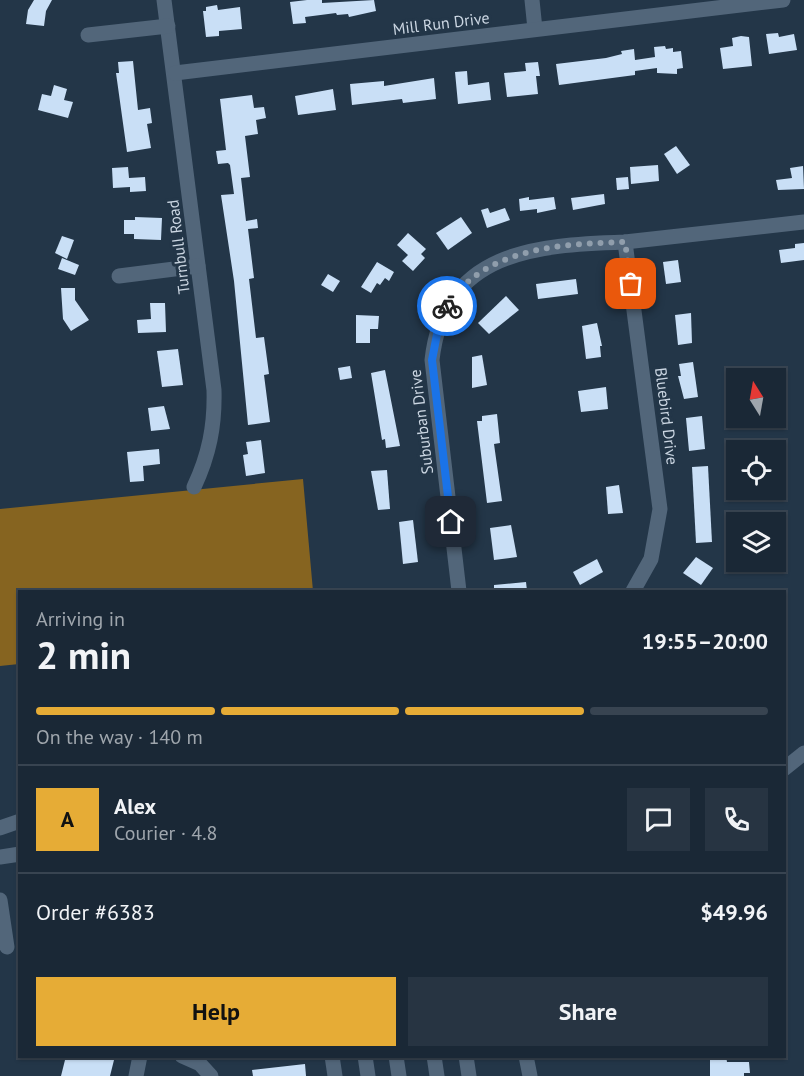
<!DOCTYPE html>
<html lang="en">
<head>
<meta charset="utf-8">
<style>
	:root { --surface:#1a2836; --page:#273442; --text:#f1f3f6; --muted:#9fa6ad; --line:#384451; --accent:#e6ac36 }
	body { margin:0; font-family:"PT Sans",sans-serif; background:var(--page); color:var(--text); height:100vh; display:flex; flex-direction:column; font-size:22px; white-space:nowrap }
	* { box-sizing:border-box; margin:0 }
	p { font-size:20px; color:var(--muted) }
	.icon { flex:none; width:33px; height:33px; fill:none; stroke:currentColor; stroke-width:2; stroke-linecap:round; stroke-linejoin:round }
	.map { position:relative; flex:1; overflow:hidden }
	.drawer { position:absolute; left:18px; top:590px; width:768px; height:468px; display:flex; flex-direction:column; background:var(--surface); border-radius:0px; box-shadow:0 2px 4px #0004,0 0 0 2px var(--line) }
	.drawer>* { flex:none }
	.needle { width:39px; rotate:349deg }
	.fabs { position:absolute; left:726px; top:368px; display:grid; gap:12px }
	.fabs a { display:grid; place-items:center; width:60px; height:60px; border-radius:0px; background:var(--surface); box-shadow:0 2px 4px #0004,0 0 0 2px var(--line); font-size:30px }
	.pin { position:absolute; display:grid; place-items:center; width:51px; height:51px; color:#fff; margin:-26px; border-radius:12px; box-shadow:0 3px 9px #0006 }
	.courier { position:absolute; display:grid; place-items:center; width:60px; height:60px; margin:-30px; border:4px solid #1a73e8; border-radius:50%; background:#fff; color:#222; box-shadow:0 2px 8px #0007 }
	.headline em { font-style:normal; font-weight:600 }
	.headline div { display:flex; flex-direction:column-reverse }
	.headline { display:flex; align-items:center; justify-content:space-between; height:102px; padding:0 18px }
	h1 { font-size:39px; font-weight:600; line-height:45px }
	.bar { display:grid; grid-template-columns:repeat(4,1fr); gap:9px 6px; align-content:center; height:72px; padding:0 18px }
	.bar i { height:8px; border-radius:4px; background:var(--line) }
	.bar .selected { background:var(--accent) }
	.bar p { grid-column:span 4 }
	.line { display:flex; align-items:center; gap:15px; padding:0 18px; border-top:2px solid var(--line) }
	.line div { flex:1 }
	.round { display:grid; place-items:center; flex:none; width:63px; height:63px; border-radius:0px; background:var(--page) }
	.action { display:flex; gap:12px; margin-top:auto; padding:12px 18px }
	.action a { flex:1; height:69px; border-radius:0px; background:var(--accent); color:#111; font-size:24px; font-weight:600; line-height:69px; text-align:center }
	.action a+a { background:var(--page); color:var(--text) }
	.map>svg:first-child { display:block }
	.forest { fill:#866420 }
	.building { fill:#c9dff6 }
	.lines { fill:none; stroke-linecap:round; stroke-linejoin:round }
	.minor { stroke:#52667a; stroke-width:15 }
	.done { stroke:#909eac; stroke-width:6; stroke-dasharray:0 10.8 }
	.route { stroke:#1a73e8; stroke-width:8 }
	.labels { text-anchor:middle; dominant-baseline:central; stroke-width:6; stroke-linejoin:round; paint-order:stroke }
	.street-label { font-size:16px; fill:#cbd6e2; stroke:#233648 }
</style>
</head>
<body>
<div class="map">
<svg width="804" height="1076" viewBox="0 0 804 1076">
	<rect width="100%" height="100%" fill="#233648"/>
	<polygon class="forest" points="303,479 313,591 20,591 19,664 0,666 0,509"/>
	<g class="building">
		<polygon points="34,0 52,0 46,11 44,26 26,24 28,10"/>
		<polygon points="307,0 322,0 322,3 374,0 376,11 349,17 348,14 337,15 336,13 305,17 306,23 293,24 290,2"/>
		<polygon points="217,5 218,10 240,7 242,29 219,31 219,36 206,37 203,11 206,11 206,7"/>
		<polygon points="778,33 779,37 794,34 797,50 769,54 766,34"/>
		<polygon points="741,36 749,37 752,66 723,69 720,48 733,46 732,38"/>
		<polygon points="665,46 666,49 673,48 673,52 681,51 683,68 677,69 677,74 657,73 657,68 635,71 635,75 559,85 556,64 606,58 622,54 621,51 634,49 635,60 655,57 654,47"/>
		<polygon points="133,61 138,110 150,108 152,123 147,124 151,148 127,152 116,73 119,73 118,62"/>
		<polygon points="538,62 540,76 536,76 538,94 507,97 504,73 526,71 525,63"/>
		<polygon points="467,71 468,85 489,82 491,100 458,104 455,72"/>
		<polygon points="434,78 436,99 403,103 402,99 352,105 350,84 384,81 384,86"/>
		<polygon points="54,85 67,89 64,100 73,102 68,118 38,110 42,94 51,96"/>
		<polygon points="333,89 336,110 298,115 295,96"/>
		<polygon points="252,95 254,108 264,107 266,118 256,120 258,134 245,136 250,177 241,178 246,221 257,219 258,228 248,229 254,278 249,279 256,338 264,337 269,374 264,375 270,422 248,425 234,281 221,195 234,194 230,165 228,163 218,164 216,151 226,150 220,99"/>
		<polygon points="676,146 690,165 677,174 664,154"/>
		<polygon points="658,165 659,181 631,184 630,167"/>
		<polygon points="803,166 804,189 778,190 776,180 792,178 790,168"/>
		<polygon points="128,167 129,178 145,177 146,191 130,192 130,187 113,188 112,168"/>
		<polygon points="628,177 629,189 617,190 616,178"/>
		<polygon points="604,194 605,204 573,210 571,198"/>
		<polygon points="529,197 529,200 554,197 556,209 537,213 537,209 520,211 519,199"/>
		<polygon points="488,208 490,213 505,208 510,220 487,228 481,210"/>
		<polygon points="135,217 162,218 161,240 134,239 134,234 124,234 124,220 135,220"/>
		<polygon points="461,217 472,233 448,250 436,233"/>
		<polygon points="408,233 426,249 421,254 425,258 413,271 402,261 408,255 397,245"/>
		<polygon points="62,236 74,240 67,259 55,253"/>
		<polygon points="804,243 804,260 781,263 779,250 795,248 795,244"/>
		<polygon points="62,258 79,265 75,275 58,269"/>
		<polygon points="678,260 681,282 666,284 663,262"/>
		<polygon points="377,262 394,272 389,281 385,278 380,285 377,283 371,293 361,287"/>
		<polygon points="328,274 340,281 333,292 321,285"/>
		<polygon points="576,279 578,294 538,299 536,284"/>
		<polygon points="61,288 75,288 75,300 89,320 71,331 63,319"/>
		<polygon points="506,296 519,310 489,334 478,323"/>
		<polygon points="150,303 165,303 166,332 138,333 137,320 151,319"/>
		<polygon points="691,313 692,343 678,345 675,315"/>
		<polygon points="356,315 379,316 378,329 370,329 370,343 356,343"/>
		<polygon points="597,323 602,346 600,346 601,357 586,359 582,326"/>
		<polygon points="178,349 183,385 162,387 157,351"/>
		<polygon points="482,355 487,385 472,388 472,357"/>
		<polygon points="693,362 698,397 684,399 678,376 681,376 679,364"/>
		<polygon points="350,366 352,378 340,380 338,368"/>
		<polygon points="385,370 400,446 386,448 385,439 382,440 371,373"/>
		<polygon points="606,387 608,409 581,412 578,391"/>
		<polygon points="164,406 170,429 151,431 148,408"/>
		<polygon points="497,414 500,443 494,444 502,501 487,503 477,421 482,421 482,416"/>
		<polygon points="702,416 705,449 689,451 686,418"/>
		<polygon points="261,440 265,473 246,476 243,455 248,454 246,442"/>
		<polygon points="159,449 160,464 143,466 144,481 130,482 127,452"/>
		<polygon points="708,466 712,542 696,543 692,467"/>
		<polygon points="387,470 390,509 378,510 371,471"/>
		<polygon points="619,485 623,513 608,514 606,487"/>
		<polygon points="413,520 418,562 403,564 399,522"/>
		<polygon points="511,525 517,557 494,560 490,528"/>
		<polygon points="696,557 713,568 701,585 683,573"/>
		<polygon points="597,559 603,572 580,585 573,572"/>
		<polygon points="526,582 527,591 494,591 494,585"/>
		<polygon points="66,1056 84,1060 85,1056 115,1056 110,1076 61,1076"/>
		<polygon points="710,1056 726,1056 727,1062 749,1062 750,1073 744,1073 744,1076 710,1076"/>
		<polygon points="305,1064 306,1076 253,1076 252,1070"/>
	</g>
	<g class="lines">
		<g class="minor">
			<path d="M164,0l50,390c1,36 -5,65 -20,97"/>
			<polyline points="532,0 535,29"/>
			<polyline points="88,35 168,26"/>
			<polyline points="175,73 783,0"/>
			<polyline points="625,242 660,509 651,559 633,591"/>
			<polyline points="119,276 198,266"/>
			<path d="M459,591l-27,-231c12,-109 103,-115 193,-118l179,-20"/>
			<polyline points="784,769 804,753"/>
			<polyline points="0,828 20,821"/>
			<polyline points="0,857 20,854"/>
			<polyline points="0,900 7,947"/>
			<polyline points="182,1056 200,1064 211,1076"/>
			<polyline points="332,1056 335,1076"/>
			<polyline points="365,1056 368,1076"/>
			<polyline points="396,1056 399,1076"/>
			<polyline points="434,1056 437,1076"/>
			<polyline points="466,1056 469,1076"/>
			<polyline points="526,1056 530,1076"/>
			<polyline points="136,1076 140,1056"/>
		</g>
	</g>
	<g class="lines">
		<path class="done" d="M447,306c38,-59 115,-62 178,-64l6,42"/>
		<polyline class="route" points="447,306 439,324 432,360 451,522"/>
	</g>
	<g class="labels">
		<g class="street-label">
			<text transform="translate(441 23) rotate(-7)">Mill Run Drive</text>
			<text transform="translate(178 247) rotate(-97)">Turnbull Road</text>
			<text transform="translate(667 416) rotate(83)">Bluebird Drive</text>
			<text transform="translate(421 422) rotate(-97)">Suburban Drive</text>
		</g>
	</g>
</svg>
<div class="fabs">
<a><svg class="needle" viewBox="-14 -14 28 28"><path d="M0-13l5 13h-10z" fill="#e53935"/><path d="M0 13l5-13h-10z" fill="#9fa6ad"/></svg></a>
<a><svg class="icon" aria-label="locate" viewBox="0 0 24 24"><circle cx="12" cy="12" r="6"/><path d="M12 2v4M12 18v4M2 12h4M18 12h4"/></svg></a>
<a><svg class="icon" aria-label="layers" viewBox="0 0 24 24"><path d="M12 4l9 5-9 5-9-5zM3 14l9 5 9-5"/></svg></a>
</div>
<div class="pin" style="left:631px;top:284px;background:#ea580c"><svg class="icon" aria-label="bag" viewBox="0 0 24 24"><path d="M5 8h14l-1 12H6zM9 8a3 3 0 0 1 6 0"/></svg></div>
<div class="pin" style="left:451px;top:522px;background:#1f2937"><svg class="icon" aria-label="home" viewBox="0 0 24 24"><path d="M3 11l9-7 9 7M6 9v11h12V9"/></svg></div>
<div class="courier" style="left:447px;top:306px"><svg class="icon" aria-label="bike" viewBox="0 0 24 24"><circle cx="6" cy="16" r="4"/><circle cx="18" cy="16" r="4"/><path d="M6 16l4-8h5l3 8M10 8l3 8H6M13 5h3"/></svg></div>
<section class="drawer">
<div class="headline"><div><h1>2 min</h1><p>Arriving in</p></div><em>19:55–20:00</em></div>
<div class="bar"><i class="selected"></i><i class="selected"></i><i class="selected"></i><i></i><p>On the way · 140 m</p></div>
<div class="line" style="height:108px"><b class="round" style="background:var(--accent);color:#111">A</b><div><b>Alex</b><p>Courier · 4.8</p></div><a class="round"><svg class="icon" aria-label="chat" viewBox="0 0 24 24"><path d="M4 5h16v11H9l-5 4z"/></svg></a><a class="round"><svg class="icon" aria-label="phone" viewBox="0 0 24 24"><path d="M5 4h4l2 5-3 2q2 4 5 5l2-3 5 2v4C11 20 4 13 5 4z"/></svg></a></div>
<div class="line" style="height:78px"><div>Order #6383</div><b>$49.96</b></div>
<div class="action"><a>Help</a><a>Share</a></div>
</section>
</div>
</body>
</html>
